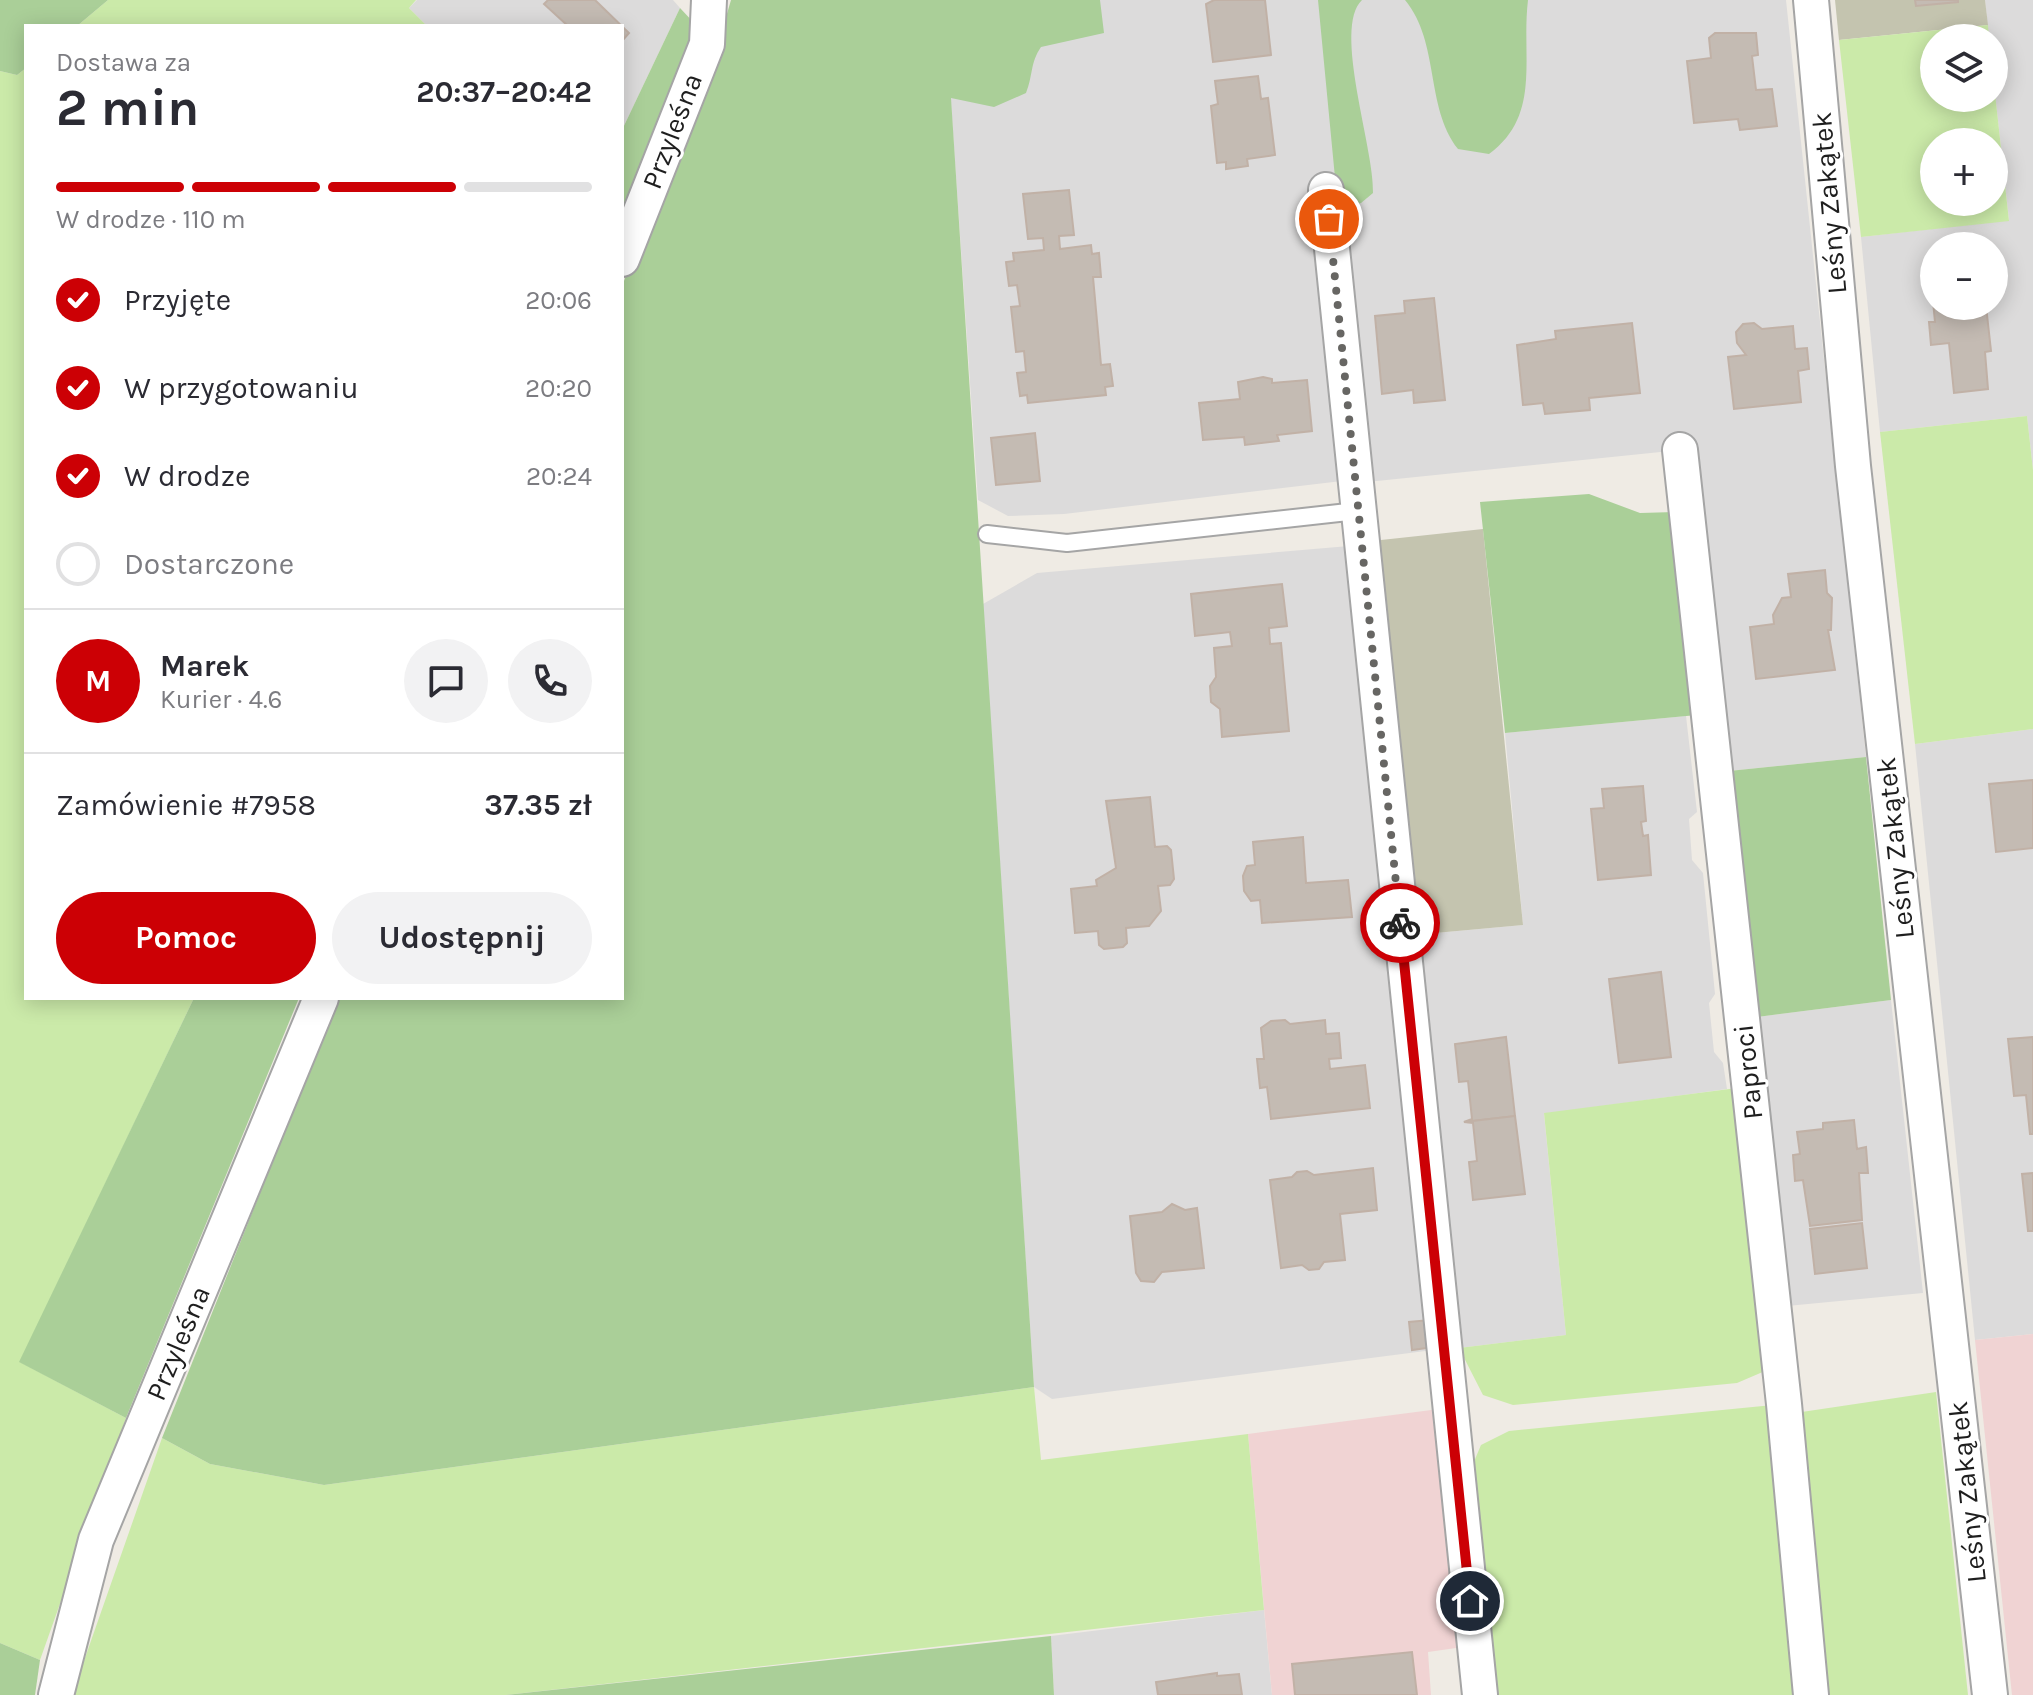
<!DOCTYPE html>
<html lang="pl">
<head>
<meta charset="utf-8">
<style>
	:root { --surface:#fff; --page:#f2f2f3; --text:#2b2b33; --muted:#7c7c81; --line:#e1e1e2; --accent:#cc0005 }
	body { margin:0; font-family:Karla,sans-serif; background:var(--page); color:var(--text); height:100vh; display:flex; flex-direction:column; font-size:30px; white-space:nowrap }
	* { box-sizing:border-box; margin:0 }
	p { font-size:26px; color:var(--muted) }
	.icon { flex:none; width:44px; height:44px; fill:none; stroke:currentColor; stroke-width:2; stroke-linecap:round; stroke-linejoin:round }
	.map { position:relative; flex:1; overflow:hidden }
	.details { position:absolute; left:24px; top:24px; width:600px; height:976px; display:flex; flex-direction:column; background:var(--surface); border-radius:0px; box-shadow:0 4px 20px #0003 }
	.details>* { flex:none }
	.buttons { position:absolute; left:1920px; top:24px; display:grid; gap:16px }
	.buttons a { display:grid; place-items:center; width:88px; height:88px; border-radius:50%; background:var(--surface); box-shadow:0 4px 20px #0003; font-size:40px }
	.pin { position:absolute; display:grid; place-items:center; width:68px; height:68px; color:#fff; margin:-34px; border:4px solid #fff; border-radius:50%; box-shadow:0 2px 8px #0007 }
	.courier { position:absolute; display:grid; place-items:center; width:80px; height:80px; margin:-40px; border:6px solid #cc0005; border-radius:50%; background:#fff; color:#222; box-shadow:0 2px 10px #0007 }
	.overview em { font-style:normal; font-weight:700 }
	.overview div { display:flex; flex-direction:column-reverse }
	.overview { display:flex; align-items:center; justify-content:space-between; height:136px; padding:0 32px }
	h1 { font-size:52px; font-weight:700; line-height:60px }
	.bar { display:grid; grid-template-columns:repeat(4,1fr); gap:12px 8px; align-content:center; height:96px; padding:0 32px }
	.bar i { height:10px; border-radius:6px; background:var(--line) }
	.bar .on { background:var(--accent) }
	.bar p { grid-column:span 4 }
	.line { display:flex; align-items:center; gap:20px; padding:0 32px; border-top:2px solid var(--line) }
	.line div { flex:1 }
	.round { display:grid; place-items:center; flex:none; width:84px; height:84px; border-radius:42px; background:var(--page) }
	ol { padding:0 32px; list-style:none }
	li { display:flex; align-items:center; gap:24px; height:88px }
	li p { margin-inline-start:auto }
	li .icon { padding:8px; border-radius:50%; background:var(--accent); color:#fff; stroke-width:4 }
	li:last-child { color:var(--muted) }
	li i { width:44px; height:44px; border:4px solid var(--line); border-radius:50% }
	.primary-button { display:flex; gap:16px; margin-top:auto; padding:16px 32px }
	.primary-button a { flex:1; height:92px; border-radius:48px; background:var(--accent); color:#fff; font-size:32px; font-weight:700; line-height:92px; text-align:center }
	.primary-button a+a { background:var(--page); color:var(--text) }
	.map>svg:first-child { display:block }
	.residential { fill:#dcdbdb; fill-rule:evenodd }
	.commercial { fill:#f0d3d3 }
	.construction { fill:#c4c4af }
	.grass { fill:#cbeaa9; fill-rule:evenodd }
	.forest { fill:#aacf98 }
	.building { fill:#c4bbb3; stroke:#c1b1a6; stroke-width:2 }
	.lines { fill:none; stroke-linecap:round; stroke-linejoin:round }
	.service-casing { stroke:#a5a5a5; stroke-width:20 }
	.minor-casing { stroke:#a5a5a5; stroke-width:38 }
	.service { stroke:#fff; stroke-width:16 }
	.minor { stroke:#fff; stroke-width:34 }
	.done { stroke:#676663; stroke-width:8; stroke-dasharray:0 14.4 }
	.route { stroke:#cc0005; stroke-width:10 }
	.labels { text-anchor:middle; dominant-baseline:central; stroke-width:6; stroke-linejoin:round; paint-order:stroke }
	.street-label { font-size:28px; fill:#1e1e1e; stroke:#fff }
</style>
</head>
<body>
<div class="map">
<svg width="2033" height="1695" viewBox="0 0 2033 1695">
	<rect width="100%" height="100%" fill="#efebe4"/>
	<g class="residential">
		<polygon points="417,0 673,0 680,8 622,130 622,26 427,26 409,8"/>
		<polygon points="944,0 1786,0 1866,757 1729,771 1680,450 1367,482 1342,481 1064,514 1008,516 978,500"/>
		<path d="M1985,0h48v470l-6,-54 -147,16 -19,-195 148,-17 -15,-136v-46h-5zM1934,246h60v60h-60z"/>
		<polygon points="1349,546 1433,1350 1052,1399 1034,1387 983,604 1037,573"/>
		<polygon points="1686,716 1697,812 1689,819 1692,860 1703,873 1715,994 1709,1003 1714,1052 1723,1063 1727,1089 1544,1114 1566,1335 1459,1348 1413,935 1523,925 1505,733"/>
		<polygon points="2033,729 2033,1334 1975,1340 1915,744"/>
		<polygon points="1891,1000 1923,1293 1787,1306 1757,1017"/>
		<polygon points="1264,1610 1272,1695 1054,1695 1051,1636"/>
	</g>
	<g class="commercial">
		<polygon points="2033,1334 2033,1695 2012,1695 1975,1340"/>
		<polygon points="1439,1409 1463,1647 1428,1652 1431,1695 1272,1695 1248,1434"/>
	</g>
	<g class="construction">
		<polygon points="1835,0 1985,0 1988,25 1839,40"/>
		<polygon points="1483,529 1523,925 1413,935 1377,586 1381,540"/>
	</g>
	<g class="grass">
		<polygon points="108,0 416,0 409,8 427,26 77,26"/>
		<path d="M1988,25l1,13h-55v60h60v-14l15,137 -148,16 -22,-197zM1934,142h60v60h-60z"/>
		<polygon points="26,68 26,998 194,998 20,1362 126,1418 40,1660 0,1643 0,71 17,75"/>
		<polygon points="2027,416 2033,470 2033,729 1915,744 1880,432"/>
		<polygon points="1737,1088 1765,1371 1737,1383 1513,1405 1483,1395 1459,1348 1566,1335 1544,1113"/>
		<polygon points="1034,1387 1041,1460 1248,1434 1264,1610 506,1695 72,1695 162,1438 210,1464 324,1485"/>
		<polygon points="1936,1392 1968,1695 1824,1695 1795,1413"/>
		<polygon points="1773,1405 1802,1695 1492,1695 1470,1471 1481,1445 1509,1431"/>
	</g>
	<g class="forest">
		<polygon points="0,0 108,0 77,26 26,26 26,68 17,75 0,71"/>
		<path d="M731,0h369l4,33 -63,14c-11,16 -8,29 -15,46l-32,14 -43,-9 83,1289 -710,98 -114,-21 -48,-26 176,-440h284v-712l95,-238z"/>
		<path d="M1318,0h44c-30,28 13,150 11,193l-12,10 -23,6z"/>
		<path d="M1405,0h123c-7,57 14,115 -39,154l-31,-5c-33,-42 -18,-107 -53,-149z"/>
		<polygon points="680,8 695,24 622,218 622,130"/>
		<polygon points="1589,494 1640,513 1675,512 1697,715 1505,733 1480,502"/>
		<polygon points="1866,757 1891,1000 1757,1017 1729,771"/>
		<polygon points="194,998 299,998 126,1418 19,1362"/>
		<polygon points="1051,1636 1054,1695 506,1695"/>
		<polygon points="0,1643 40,1660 35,1695 0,1695"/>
	</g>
	<g class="building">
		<polygon points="548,0 595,0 629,33 622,41 622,26 568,26 544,4"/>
		<polygon points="1214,0 1265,0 1271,55 1213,62 1206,4"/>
		<polygon points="1915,0 1958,0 1958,2 1916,6"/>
		<polygon points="1715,33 1756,33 1758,55 1752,56 1756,90 1772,89 1777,126 1740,130 1738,119 1694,123 1687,61 1711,58 1709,38"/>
		<polygon points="1258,76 1261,99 1268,98 1275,155 1247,159 1248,166 1226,169 1226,162 1217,163 1211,106 1218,104 1215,81"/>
		<polygon points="1069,190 1074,235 1059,236 1060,249 1091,245 1092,254 1099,253 1101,277 1093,277 1101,365 1110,364 1113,386 1105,387 1106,395 1028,403 1027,395 1020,396 1017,373 1026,372 1024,351 1016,352 1011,307 1020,306 1017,285 1009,286 1006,262 1014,261 1013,253 1044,250 1043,238 1028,239 1023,194"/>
		<polygon points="1934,290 1934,306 1986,306 1991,351 1985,352 1988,389 1954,393 1949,343 1931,345 1929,322 1935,322 1932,291"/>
		<polygon points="1434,298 1445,400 1414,403 1413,390 1382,394 1375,316 1405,313 1404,301"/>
		<polygon points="1632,323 1640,393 1589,398 1590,410 1545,414 1543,403 1523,405 1517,345 1556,339 1555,331"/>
		<polygon points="1754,323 1762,329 1793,326 1795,349 1807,348 1809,369 1798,371 1801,402 1734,409 1728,357 1746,355 1737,343 1736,332 1743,324"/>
		<polygon points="1263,377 1272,379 1272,383 1307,380 1312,431 1277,435 1279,441 1245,445 1244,437 1203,440 1199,403 1240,399 1238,382"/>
		<polygon points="1035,433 1040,481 996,485 991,438"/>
		<polygon points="1825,570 1827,593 1832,598 1831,630 1828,630 1835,670 1756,679 1750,627 1774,624 1773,615 1782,598 1791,597 1788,574"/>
		<polygon points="1282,584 1287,626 1269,628 1270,644 1281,643 1289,731 1222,737 1220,709 1211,702 1210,686 1216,677 1214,648 1232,646 1230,632 1195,636 1191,594"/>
		<polygon points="2033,780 2033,848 1996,852 1989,784"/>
		<polygon points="1643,786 1646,821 1641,822 1643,836 1648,835 1651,875 1598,880 1591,809 1604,808 1602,789"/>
		<polygon points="1150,797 1155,847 1167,846 1171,850 1174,879 1170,885 1158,886 1161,911 1149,926 1126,928 1127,943 1123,947 1104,949 1099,945 1098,931 1075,933 1071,889 1097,886 1096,880 1116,868 1106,801"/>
		<polygon points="1303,837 1306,883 1348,880 1352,917 1262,923 1260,900 1251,901 1244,891 1243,876 1247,866 1255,865 1253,842"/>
		<polygon points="1661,972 1671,1057 1619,1063 1609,979"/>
		<polygon points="1285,1020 1290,1024 1325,1020 1326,1034 1339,1033 1341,1058 1329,1059 1330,1069 1365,1065 1370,1108 1271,1119 1267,1087 1260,1088 1257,1059 1264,1059 1261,1028 1271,1021"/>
		<polygon points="1506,1037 1515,1116 1464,1122 1472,1119 1468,1081 1459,1082 1455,1044"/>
		<polygon points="2033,1037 2033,1134 2030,1134 2026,1095 2014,1096 2008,1039"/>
		<polygon points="1515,1116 1525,1194 1473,1200 1469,1162 1477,1161 1473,1123 1464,1122"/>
		<polygon points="1854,1120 1857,1149 1866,1147 1868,1173 1859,1173 1862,1220 1810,1226 1803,1180 1795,1181 1793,1155 1800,1154 1797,1132 1823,1129 1823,1123"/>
		<polygon points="1373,1168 1377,1210 1340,1214 1345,1260 1324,1262 1319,1269 1309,1270 1302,1265 1281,1268 1270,1180 1292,1177 1297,1172 1307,1171 1314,1175"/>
		<polygon points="2033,1173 2033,1231 2028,1231 2022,1174"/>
		<polygon points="1172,1204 1185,1210 1197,1208 1204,1268 1162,1272 1154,1282 1141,1281 1136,1273 1130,1216 1162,1212"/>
		<polygon points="1862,1223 1867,1268 1815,1274 1810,1229"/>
		<polygon points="1430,1320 1434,1347 1412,1350 1409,1322"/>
		<polygon points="1412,1652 1417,1695 1295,1695 1292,1664"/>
		<polygon points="1217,1673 1217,1676 1239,1674 1242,1695 1158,1695 1156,1682"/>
	</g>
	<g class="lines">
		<g class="service-casing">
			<polyline id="service" points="987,534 1067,543 1357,511"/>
		</g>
		<g class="minor-casing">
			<g id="minor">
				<polyline points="1811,0 1853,466 1990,1695"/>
				<polyline points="1326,190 1480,1695"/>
				<polyline points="622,259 707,44 709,0"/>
				<polyline points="1680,450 1784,1404 1811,1695"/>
				<polyline points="56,1695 96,1540 321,998"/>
			</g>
		</g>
		<use href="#service" class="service"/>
		<use href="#minor" class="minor"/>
	</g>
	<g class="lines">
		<polyline class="done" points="1329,219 1400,923"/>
		<polyline class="route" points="1400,923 1470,1601"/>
	</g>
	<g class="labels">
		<g class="street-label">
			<text transform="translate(672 131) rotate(-69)">Przyleśna</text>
			<text transform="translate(1829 203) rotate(-95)">Leśny Zakątek</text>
			<text transform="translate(1895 848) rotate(-96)">Leśny Zakątek</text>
			<text transform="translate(1748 1072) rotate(-96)">Paproci</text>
			<text transform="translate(178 1343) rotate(-67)">Przyleśna</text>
			<text transform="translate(1967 1492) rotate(-96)">Leśny Zakątek</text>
		</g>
	</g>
</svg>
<div class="buttons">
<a><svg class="icon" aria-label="layers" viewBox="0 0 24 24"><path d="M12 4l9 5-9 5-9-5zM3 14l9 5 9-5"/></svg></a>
<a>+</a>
<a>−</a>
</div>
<div class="pin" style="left:1329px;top:219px;background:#ea580c"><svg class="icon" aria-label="bag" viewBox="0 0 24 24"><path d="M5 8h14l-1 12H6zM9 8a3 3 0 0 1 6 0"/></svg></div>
<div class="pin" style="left:1470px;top:1601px;background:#1f2937"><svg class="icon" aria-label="home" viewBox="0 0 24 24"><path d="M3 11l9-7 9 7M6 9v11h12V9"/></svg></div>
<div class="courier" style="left:1400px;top:923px"><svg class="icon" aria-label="bike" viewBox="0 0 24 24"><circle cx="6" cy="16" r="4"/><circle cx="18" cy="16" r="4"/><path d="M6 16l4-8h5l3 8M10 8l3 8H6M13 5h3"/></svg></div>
<section class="details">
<div class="overview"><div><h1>2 min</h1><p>Dostawa za</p></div><em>20:37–20:42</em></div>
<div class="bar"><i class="on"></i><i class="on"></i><i class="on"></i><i></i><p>W drodze · 110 m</p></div>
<ol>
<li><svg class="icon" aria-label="check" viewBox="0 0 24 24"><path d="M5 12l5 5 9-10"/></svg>Przyjęte<p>20:06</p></li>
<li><svg class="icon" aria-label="check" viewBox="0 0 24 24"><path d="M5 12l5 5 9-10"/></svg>W przygotowaniu<p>20:20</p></li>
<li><svg class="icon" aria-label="check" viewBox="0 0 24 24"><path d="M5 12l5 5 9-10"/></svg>W drodze<p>20:24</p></li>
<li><i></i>Dostarczone</li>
</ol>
<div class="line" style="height:144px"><b class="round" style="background:var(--accent);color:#fff">M</b><div><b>Marek</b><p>Kurier · 4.6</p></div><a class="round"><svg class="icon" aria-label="chat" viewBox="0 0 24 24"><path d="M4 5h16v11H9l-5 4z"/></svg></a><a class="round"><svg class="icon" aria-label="phone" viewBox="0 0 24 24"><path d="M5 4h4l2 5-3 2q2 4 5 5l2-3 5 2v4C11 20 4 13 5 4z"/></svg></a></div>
<div class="line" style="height:104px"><div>Zamówienie #7958</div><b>37.35 zł</b></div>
<div class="primary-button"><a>Pomoc</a><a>Udostępnij</a></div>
</section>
</div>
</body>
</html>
